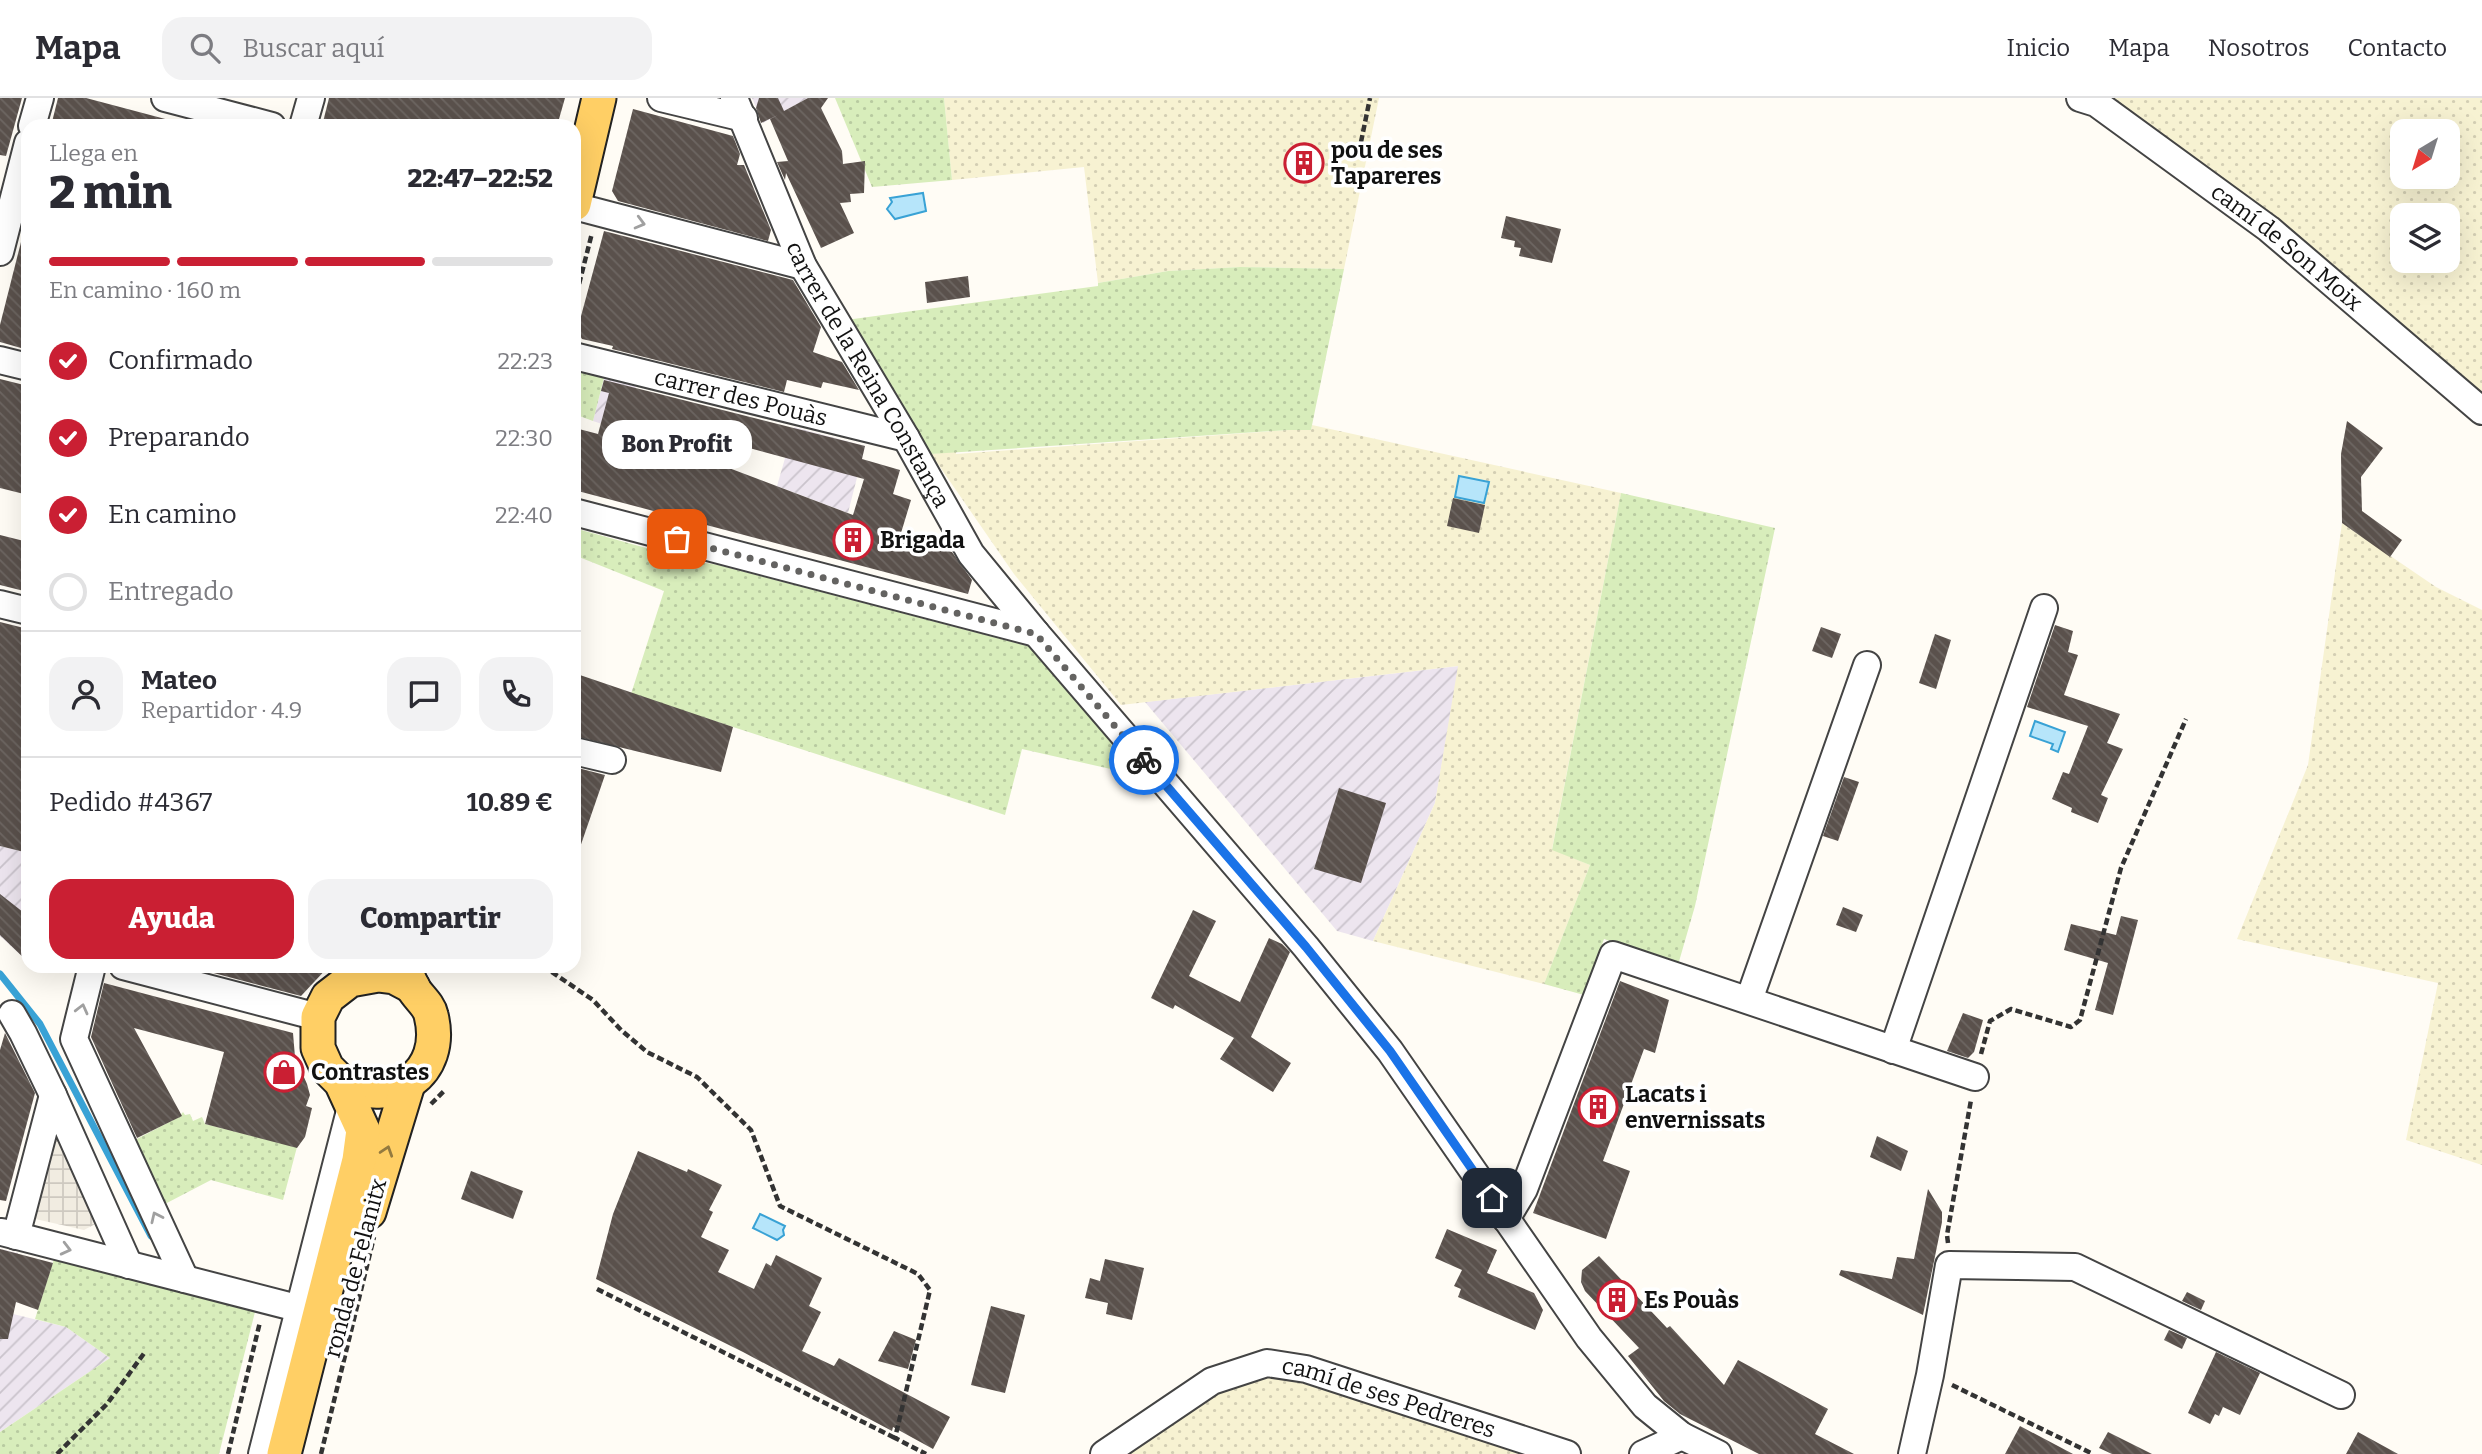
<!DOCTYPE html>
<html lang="es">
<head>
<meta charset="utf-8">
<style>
	:root { --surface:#fff; --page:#f2f2f3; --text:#2b2b33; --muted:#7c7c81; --line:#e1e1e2; --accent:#ca1f33 }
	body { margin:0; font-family:Bitter,serif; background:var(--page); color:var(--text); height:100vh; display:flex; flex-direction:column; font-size:26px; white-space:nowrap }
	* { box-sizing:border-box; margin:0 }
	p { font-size:23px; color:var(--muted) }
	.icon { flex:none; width:38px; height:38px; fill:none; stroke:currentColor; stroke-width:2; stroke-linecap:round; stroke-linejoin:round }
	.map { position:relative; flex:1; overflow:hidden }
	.sheet { position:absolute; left:21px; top:21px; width:560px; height:854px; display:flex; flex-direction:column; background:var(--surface); border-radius:21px; box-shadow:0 7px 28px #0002 }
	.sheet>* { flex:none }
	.needle { width:46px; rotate:218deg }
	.tools { position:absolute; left:2390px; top:21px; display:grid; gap:14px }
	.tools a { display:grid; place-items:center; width:70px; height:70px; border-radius:14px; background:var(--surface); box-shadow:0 7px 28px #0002; font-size:35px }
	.pin { position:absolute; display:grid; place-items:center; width:60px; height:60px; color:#fff; margin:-30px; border-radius:14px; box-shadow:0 4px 10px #0006 }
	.courier { position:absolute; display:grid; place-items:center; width:70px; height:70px; margin:-35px; border:5px solid #1a73e8; border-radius:50%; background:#fff; color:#222; box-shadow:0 2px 9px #0007 }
	.bubble { position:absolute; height:49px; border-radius:21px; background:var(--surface); box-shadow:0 7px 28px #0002; font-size:23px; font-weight:800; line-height:49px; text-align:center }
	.summary em { font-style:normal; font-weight:800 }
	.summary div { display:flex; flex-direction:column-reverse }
	.summary { display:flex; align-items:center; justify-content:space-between; height:119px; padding:0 28px }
	h1 { font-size:46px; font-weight:800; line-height:52px }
	.bar { display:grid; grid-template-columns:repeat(4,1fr); gap:10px 7px; align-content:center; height:84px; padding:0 28px }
	.bar i { height:9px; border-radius:5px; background:var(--line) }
	.bar .selected { background:var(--accent) }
	.bar p { grid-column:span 4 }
	.line { display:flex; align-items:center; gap:18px; padding:0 28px; border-top:2px solid var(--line) }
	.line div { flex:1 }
	.round { display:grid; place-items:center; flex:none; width:74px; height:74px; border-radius:21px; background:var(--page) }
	ol { padding:0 28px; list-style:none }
	li { display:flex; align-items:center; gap:21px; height:77px }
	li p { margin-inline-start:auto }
	li .icon { padding:7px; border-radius:50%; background:var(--accent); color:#fff; stroke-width:4 }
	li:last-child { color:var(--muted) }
	li i { width:38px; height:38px; border:4px solid var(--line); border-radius:50% }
	.action { display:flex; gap:14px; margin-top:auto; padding:14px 28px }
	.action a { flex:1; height:80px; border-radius:21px; background:var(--accent); color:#fff; font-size:28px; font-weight:800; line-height:80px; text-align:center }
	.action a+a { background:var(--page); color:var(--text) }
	header { display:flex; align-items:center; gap:42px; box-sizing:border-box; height:98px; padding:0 35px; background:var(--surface); border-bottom:2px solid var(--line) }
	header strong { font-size:33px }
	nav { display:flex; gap:38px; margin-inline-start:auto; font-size:24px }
	.search { width:490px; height:63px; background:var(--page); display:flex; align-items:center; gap:18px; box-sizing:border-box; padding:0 24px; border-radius:21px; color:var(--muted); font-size:26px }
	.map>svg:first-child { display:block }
	.industrial { fill:url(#industrial-furrows) }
	.farmland { fill:url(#farmland-dots); fill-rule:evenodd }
	.grass { fill:url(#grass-dots) }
	.plaza { fill:url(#plaza-grid) }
	.water { fill:#b6e5fa; stroke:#39a2d5; stroke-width:2 }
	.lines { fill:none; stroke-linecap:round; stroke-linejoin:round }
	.stream { stroke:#39a2d5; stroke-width:7 }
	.building { fill:url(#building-back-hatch); fill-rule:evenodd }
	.minor-casing { stroke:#444; stroke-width:30 }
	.major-casing { stroke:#222; stroke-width:37 }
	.path { stroke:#333; stroke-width:4.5; stroke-dasharray:7 3.5; stroke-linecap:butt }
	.minor { stroke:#fff; stroke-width:26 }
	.major { stroke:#ffcf65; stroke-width:33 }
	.oneway { stroke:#a0a0a0 }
	.oneway2 { stroke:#947a3f }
	.done { stroke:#646361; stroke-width:7; stroke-dasharray:0 12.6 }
	.route { stroke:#1a73e8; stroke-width:9 }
	.labels { text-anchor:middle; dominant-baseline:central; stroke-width:7; stroke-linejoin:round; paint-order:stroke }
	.poi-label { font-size:23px; font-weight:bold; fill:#111; stroke:#fff; text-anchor:start }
	.street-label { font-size:23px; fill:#111; stroke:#fff }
</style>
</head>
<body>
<header>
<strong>Mapa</strong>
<div class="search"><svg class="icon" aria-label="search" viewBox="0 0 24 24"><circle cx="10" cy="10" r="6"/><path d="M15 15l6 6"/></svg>Buscar aquí</div>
<nav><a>Inicio</a><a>Mapa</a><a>Nosotros</a><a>Contacto</a></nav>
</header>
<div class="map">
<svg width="2482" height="1356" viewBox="0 0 2482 1356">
	<defs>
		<pattern id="industrial-furrows" width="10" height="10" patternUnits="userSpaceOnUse" patternTransform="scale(1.75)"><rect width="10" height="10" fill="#ede5ef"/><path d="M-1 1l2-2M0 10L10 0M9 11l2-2" fill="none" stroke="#cac3cc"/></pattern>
		<pattern id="farmland-dots" width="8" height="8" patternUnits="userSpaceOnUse" patternTransform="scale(1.75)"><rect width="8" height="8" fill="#f7f2d2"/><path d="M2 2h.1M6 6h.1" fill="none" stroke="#d3ceb3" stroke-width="1.8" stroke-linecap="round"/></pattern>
		<pattern id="grass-dots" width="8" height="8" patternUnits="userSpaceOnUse" patternTransform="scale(1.75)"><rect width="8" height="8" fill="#d8edbb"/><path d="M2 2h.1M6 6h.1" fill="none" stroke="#b8caa0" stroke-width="1.8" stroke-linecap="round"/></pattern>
		<pattern id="plaza-grid" width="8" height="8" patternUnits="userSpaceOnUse" patternTransform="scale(1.75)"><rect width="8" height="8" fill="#f1ece1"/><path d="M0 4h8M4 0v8" fill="none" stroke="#cec9c0"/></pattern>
		<pattern id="building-back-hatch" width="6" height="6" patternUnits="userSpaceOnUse" patternTransform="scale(1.75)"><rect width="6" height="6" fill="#5a514c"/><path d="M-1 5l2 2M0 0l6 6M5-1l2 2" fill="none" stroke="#6d6662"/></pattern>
	</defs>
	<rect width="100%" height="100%" fill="#fffcf5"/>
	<g class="industrial">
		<polygon points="752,0 808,0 763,25"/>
		<polygon points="604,280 636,288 623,333 593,323"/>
		<polygon points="794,329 865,348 848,415 777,388"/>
		<polygon points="1459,568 1435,705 1373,843 1337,833 1145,604"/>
		<polygon points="0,748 28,755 28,848 24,860 0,838"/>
		<polygon points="0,1151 18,1155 1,1213 66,1229 110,1260 0,1334"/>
	</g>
	<g class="farmland">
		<polygon points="944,0 1379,0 1344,171 1240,169 1168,173 1098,185 1084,69 952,82"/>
		<path d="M2080,0h402v313zM2403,33h45v46h-45zM2403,117h45v46h-45z"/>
		<polygon points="1312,327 1621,395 1552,751 1590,767 1544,886 1373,843 1435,705 1458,568 1121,607 1014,476 931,356 956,353 956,356 1288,332 1311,332"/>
		<polygon points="2342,425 2436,489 2482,512 2482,1067 2406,1042 2438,885 2237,841 2308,667"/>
		<polygon points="1282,1277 1441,1327 1523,1356 1119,1356 1216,1292"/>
	</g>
	<g class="grass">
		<polygon points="835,0 944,0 952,82 872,89"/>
		<polygon points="1240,169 1344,171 1311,332 1288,332 931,356 846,222 1098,188 1098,185 1168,173"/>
		<polygon points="574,272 604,280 593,323 574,316"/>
		<polygon points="1621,395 1775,430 1695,808 1678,867 1604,841 1584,897 1544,886 1590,767 1552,752"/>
		<polygon points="574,430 693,463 718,467 1047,553 1155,681 1022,651 1005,717 631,596 664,493 574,457"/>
		<polygon points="183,1014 185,1017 190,1016 193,1023 202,1019 205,1026 297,1049 283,1102 211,1082 163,1107 131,1044 179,1019"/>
		<polygon points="54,1161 256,1210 219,1356 0,1356 0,1334 110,1260 66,1229 35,1221"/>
	</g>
	<polygon class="plaza" points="53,997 101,1123 84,1132 22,1118"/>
	<g class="water">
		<polygon points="923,95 926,113 895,121 887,111 892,104 890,100"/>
		<polygon points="1459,378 1489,384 1484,405 1455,399"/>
		<polygon points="2035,623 2065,634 2058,654 2051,651 2053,646 2030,638"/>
		<polygon points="760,1116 785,1128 783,1132 784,1137 777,1142 753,1130"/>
	</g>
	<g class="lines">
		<polyline class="stream" points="0,876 40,926 151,1138"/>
	</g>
	<g class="building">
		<polygon points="0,0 22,0 6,58 0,57"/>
		<polygon points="58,0 86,0 120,9 169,22 169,28 51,28"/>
		<polygon points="329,0 565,0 557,28 339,28 323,24"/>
		<polygon points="759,0 778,0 784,13 808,0 828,0 821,10 842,53 843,66 865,63 864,95 850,96 851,104 840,105 854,135 821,150 786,75 785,82 777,64 788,63 770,21 778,17 761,25 756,10"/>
		<polygon points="633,11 733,38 740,56 737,67 744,67 771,132 768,143 618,103 612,93"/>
		<polygon points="1506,118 1561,131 1552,165 1519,158 1521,150 1514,149 1515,143 1501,140"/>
		<polygon points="604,133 793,182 821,229 813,254 842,264 859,292 823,284 821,290 787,282 784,294 612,251 613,248 582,241 577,233"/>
		<polygon points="21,144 28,145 28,252 0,244 0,227"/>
		<polygon points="968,178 970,199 927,205 925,184"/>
		<polygon points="0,281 28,288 28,397 0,390"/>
		<path d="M604,282l261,66 -3,13 38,11 -7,24 18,6 -10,33 51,19 20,28 -4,14 -394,-104v-40l5,-21 19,5 11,-41 -8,-2zM720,342l144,39 -11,36 -140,-53z"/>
		<polygon points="2347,323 2383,350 2361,379 2362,413 2402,442 2390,459 2342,425 2341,356"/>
		<polygon points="1453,400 1485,407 1479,435 1447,428"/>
		<polygon points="0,437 28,444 28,494 0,487"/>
		<polygon points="0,524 28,531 28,755 0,748"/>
		<polygon points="2055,527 2073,533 2068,554 2078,557 2064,597 2120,616 2107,645 2123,651 2101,697 2108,700 2098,725 2071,714 2072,710 2052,701 2063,674 2069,676 2088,628 2027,609"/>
		<polygon points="1821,529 1841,536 1832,560 1812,553"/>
		<polygon points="1935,536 1951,542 1936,591 1919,585"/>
		<polygon points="574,575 733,629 721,674 574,638"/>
		<polygon points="574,669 605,677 577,758 574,758"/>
		<polygon points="1844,679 1859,684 1838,743 1823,738"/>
		<polygon points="1339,690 1386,705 1361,785 1314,771"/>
		<polygon points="0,796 28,818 28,864 0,837"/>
		<polygon points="1843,809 1863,817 1856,834 1836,827"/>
		<polygon points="1193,812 1216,823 1189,878 1240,904 1269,840 1282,846 1290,854 1251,939 1291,965 1273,994 1220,961 1234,940 1175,907 1173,911 1151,900"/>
		<polygon points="2121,818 2138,822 2113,917 2095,912 2108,865 2064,852 2071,826 2116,837"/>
		<polygon points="206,868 329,868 301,898 206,873"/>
		<polygon points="1620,883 1669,902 1655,955 1644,951 1603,1063 1630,1073 1606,1141 1533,1115"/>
		<polygon points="104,885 293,935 295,959 307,986 310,997 306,1008 312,1010 305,1039 297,1050 205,1026 224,954 134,930 182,1018 137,1040 91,939"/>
		<polygon points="1963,915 1983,922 1974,954 1968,960 1947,953"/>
		<polygon points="5,935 35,995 6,1103 0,1102 0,952"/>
		<polygon points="1877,1038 1908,1053 1901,1073 1870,1059"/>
		<polygon points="638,1053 687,1074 688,1071 722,1087 709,1112 713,1114 701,1139 729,1152 718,1174 754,1191 766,1165 771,1168 776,1157 822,1180 809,1208 821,1214 802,1253 834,1268 839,1260 950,1319 933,1351 893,1329 892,1333 743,1254 596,1181 613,1116"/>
		<polygon points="471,1073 523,1093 513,1121 461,1101"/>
		<polygon points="1928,1091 1942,1114 1942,1124 1923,1217 1839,1177 1841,1172 1892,1181 1897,1159 1914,1161"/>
		<polygon points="1447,1131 1497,1152 1487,1175 1534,1195 1543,1212 1535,1232 1458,1199 1461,1191 1454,1188 1462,1172 1435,1160"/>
		<polygon points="0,1151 53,1165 38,1212 16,1204 8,1241 0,1241"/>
		<polygon points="1599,1158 1667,1230 1670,1228 1724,1287 1738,1262 1828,1311 1815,1336 1854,1356 1759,1356 1680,1316 1664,1303 1628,1258 1639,1250 1585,1193 1581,1184 1582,1172"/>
		<polygon points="1105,1161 1144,1170 1132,1222 1106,1216 1108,1205 1085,1200 1090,1180 1100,1183"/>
		<polygon points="2187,1194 2205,1203 2201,1212 2182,1203"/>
		<polygon points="991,1208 1025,1217 1005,1295 971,1287"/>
		<polygon points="2169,1232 2187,1240 2182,1251 2164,1242"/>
		<polygon points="894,1233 916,1242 908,1271 878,1263"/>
		<polygon points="2216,1254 2260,1275 2240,1317 2223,1309 2219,1318 2215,1316 2210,1326 2188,1315"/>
		<polygon points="2020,1328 2073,1356 2005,1356"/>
		<polygon points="2108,1334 2152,1356 2112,1356 2099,1350"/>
		<polygon points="2358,1334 2398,1356 2346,1356"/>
	</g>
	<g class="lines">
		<g class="minor-casing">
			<g id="minor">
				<polyline points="165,0 272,28"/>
				<polyline points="661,0 744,20"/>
				<path id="s1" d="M734,0l69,168 103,172 65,116 65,79 270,314 84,104 199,287 56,68 37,30 36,18"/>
				<path id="s2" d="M2080,0l16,5 173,126 213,182"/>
				<polyline points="32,28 40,0"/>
				<polyline points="303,28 311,0"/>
				<polyline points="574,108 803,168"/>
				<polyline points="0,154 28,45"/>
				<path id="s3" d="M574,258l332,82"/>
				<polyline points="0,262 28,269"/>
				<polyline points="574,414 1036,535"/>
				<polyline points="0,506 28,513"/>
				<polyline points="574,653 612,662"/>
				<polyline points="92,868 74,941 185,1181"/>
				<polyline points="123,868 318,919"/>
				<polyline points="1749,902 1867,567"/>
				<polyline points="12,916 23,935 53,997"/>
				<polyline points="1893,952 2044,510"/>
				<polyline points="1506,1121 1524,1091 1613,857 1975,979"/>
				<polyline points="2,1134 301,1211"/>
				<polyline points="16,1138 53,997 129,1167"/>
				<polyline points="262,1356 352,1005"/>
				<path id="s4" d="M1104,1356l108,-73 55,-18 39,6 261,85"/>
				<polyline points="1643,1356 1682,1338"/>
				<polyline points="1912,1356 1930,1277 1949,1167 2075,1169 2341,1297"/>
			</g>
		</g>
		<g class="major-casing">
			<g id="major">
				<polyline points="574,106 599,0"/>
				<path d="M341,984c51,27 105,-8 90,-67 -2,-10 -13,-18 -18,-27 -3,-6 -6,-14 -8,-20"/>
				<polyline points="369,1114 408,986"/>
				<polyline points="284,1356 359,1062 363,1032 341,984 327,970 318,950 318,919 328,899 350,882 378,877 394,879 413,889"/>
			</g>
		</g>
		<g class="path">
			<polyline points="1361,44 1370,0"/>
			<polyline points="574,206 592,135"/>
			<polyline points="543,868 593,902 621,932 647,954 697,979 751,1032 780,1108 918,1176 930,1192 895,1340 926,1356"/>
			<polyline points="1981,956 1990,923 2011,911 2071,929 2080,922 2121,770 2186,621"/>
			<polyline points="431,1006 444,993"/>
			<polyline points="1948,1145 1947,1137 1971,1002"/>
			<polyline points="597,1191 895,1340"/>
			<polyline points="1952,1287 2093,1356"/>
			<polyline points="57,1356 107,1306 145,1254"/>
			<polyline points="228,1356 260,1224"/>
			<polyline points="321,1356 374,1139"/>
		</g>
		<use href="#minor" class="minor"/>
		<use href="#major" class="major"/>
	</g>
	<defs><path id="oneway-chevron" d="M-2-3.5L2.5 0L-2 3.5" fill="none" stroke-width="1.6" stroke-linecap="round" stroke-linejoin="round" transform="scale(1.75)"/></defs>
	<g class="oneway">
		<use href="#oneway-chevron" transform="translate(640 125) rotate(15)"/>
		<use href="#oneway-chevron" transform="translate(82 911) rotate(-76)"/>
		<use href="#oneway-chevron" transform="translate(156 1119) rotate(-115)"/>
		<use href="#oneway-chevron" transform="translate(66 1151) rotate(14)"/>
	</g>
	<use class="oneway2" href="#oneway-chevron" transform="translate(387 1053) rotate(-72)"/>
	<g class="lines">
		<polyline class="done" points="677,441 1036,536 1144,662"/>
		<polyline class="route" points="1144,662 1306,849 1390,953 1492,1100"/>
	</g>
	<defs>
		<g id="building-ring" transform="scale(2.0125)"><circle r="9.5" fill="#fff" stroke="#ca1f33" stroke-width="1.5"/><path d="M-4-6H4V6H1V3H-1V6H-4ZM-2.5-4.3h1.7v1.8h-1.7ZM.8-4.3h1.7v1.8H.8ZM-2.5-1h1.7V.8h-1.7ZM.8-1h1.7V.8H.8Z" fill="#ca1f33"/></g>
		<g id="shop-ring" transform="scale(2.0125)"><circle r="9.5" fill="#fff" stroke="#ca1f33" stroke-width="1.5"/><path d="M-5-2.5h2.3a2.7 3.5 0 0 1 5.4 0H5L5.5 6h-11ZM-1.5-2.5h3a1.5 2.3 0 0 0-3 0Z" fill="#ca1f33"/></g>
	</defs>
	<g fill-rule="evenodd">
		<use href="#building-ring" x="1304" y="65"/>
		<use href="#building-ring" x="853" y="442"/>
		<use href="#shop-ring" x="284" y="974"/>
		<use href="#building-ring" x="1598" y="1009"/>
		<use href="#building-ring" x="1617" y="1202"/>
	</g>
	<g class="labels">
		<g class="poi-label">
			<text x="1331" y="52">pou de ses<tspan x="1331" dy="26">Tapareres</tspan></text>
			<text x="880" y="442">Brigada</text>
			<text x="311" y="974">Contrastes</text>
			<text x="1625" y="996">Lacats i<tspan x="1625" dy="26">envernissats</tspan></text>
			<text x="1644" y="1202">Es Pouàs</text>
		</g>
		<g class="street-label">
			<text stroke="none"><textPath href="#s2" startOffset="256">camí de Son Moix</textPath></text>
			<text stroke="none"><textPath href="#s1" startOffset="308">carrer de la Reina Constança</textPath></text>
			<text stroke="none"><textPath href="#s3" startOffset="172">carrer des Pouàs</textPath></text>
			<text transform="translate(355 1170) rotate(-75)">ronda de Felanitx</text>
			<text stroke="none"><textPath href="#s4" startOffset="315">camí de ses Pedreres</textPath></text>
		</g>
	</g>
</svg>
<div class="tools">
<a><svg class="needle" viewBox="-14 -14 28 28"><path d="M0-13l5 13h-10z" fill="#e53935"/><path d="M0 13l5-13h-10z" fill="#7c7c81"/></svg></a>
<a><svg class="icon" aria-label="layers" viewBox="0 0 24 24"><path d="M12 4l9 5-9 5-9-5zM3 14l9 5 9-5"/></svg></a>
</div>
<div class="pin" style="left:677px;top:441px;background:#ea580c"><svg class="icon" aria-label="bag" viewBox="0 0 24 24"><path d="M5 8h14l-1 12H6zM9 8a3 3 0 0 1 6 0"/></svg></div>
<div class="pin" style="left:1492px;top:1100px;background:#1f2937"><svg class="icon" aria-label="home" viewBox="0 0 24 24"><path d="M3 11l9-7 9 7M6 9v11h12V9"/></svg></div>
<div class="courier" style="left:1144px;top:662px"><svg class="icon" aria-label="bike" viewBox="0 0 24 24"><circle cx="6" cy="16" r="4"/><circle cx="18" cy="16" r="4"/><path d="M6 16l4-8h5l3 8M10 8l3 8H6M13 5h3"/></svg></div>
<div class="bubble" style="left:602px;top:322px;width:150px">Bon Profit</div>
<section class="sheet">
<div class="summary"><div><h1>2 min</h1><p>Llega en</p></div><em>22:47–22:52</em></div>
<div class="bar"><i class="selected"></i><i class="selected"></i><i class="selected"></i><i></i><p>En camino · 160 m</p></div>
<ol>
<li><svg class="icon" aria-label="check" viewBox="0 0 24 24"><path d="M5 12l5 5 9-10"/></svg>Confirmado<p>22:23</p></li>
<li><svg class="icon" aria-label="check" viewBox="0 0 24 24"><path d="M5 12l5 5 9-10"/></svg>Preparando<p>22:30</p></li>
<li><svg class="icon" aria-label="check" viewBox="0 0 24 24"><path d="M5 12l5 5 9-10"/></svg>En camino<p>22:40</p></li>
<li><i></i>Entregado</li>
</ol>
<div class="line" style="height:126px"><a class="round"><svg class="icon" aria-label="person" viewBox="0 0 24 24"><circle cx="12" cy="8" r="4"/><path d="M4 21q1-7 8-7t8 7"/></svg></a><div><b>Mateo</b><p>Repartidor · 4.9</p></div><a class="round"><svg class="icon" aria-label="chat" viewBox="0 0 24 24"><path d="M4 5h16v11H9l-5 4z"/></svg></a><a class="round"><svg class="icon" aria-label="phone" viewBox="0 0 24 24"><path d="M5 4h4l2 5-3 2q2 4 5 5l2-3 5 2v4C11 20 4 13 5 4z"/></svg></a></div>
<div class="line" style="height:91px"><div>Pedido #4367</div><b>10.89 €</b></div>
<div class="action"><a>Ayuda</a><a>Compartir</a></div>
</section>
</div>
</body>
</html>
